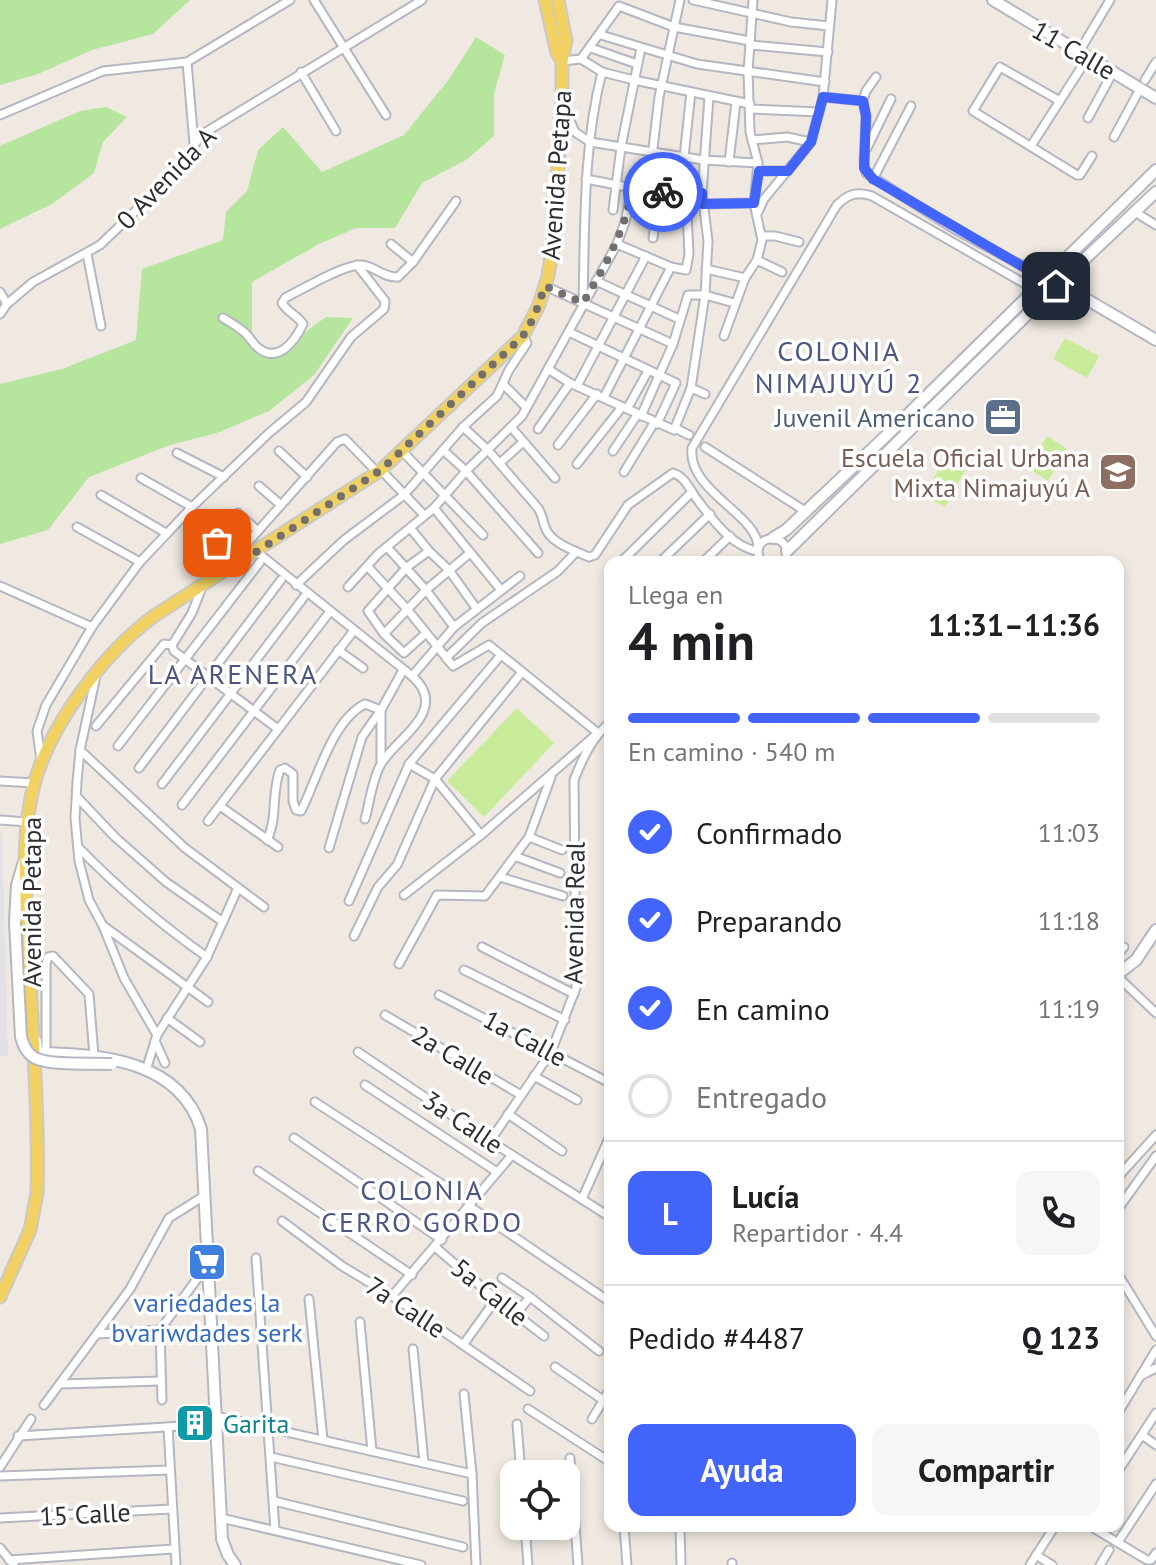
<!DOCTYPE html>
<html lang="es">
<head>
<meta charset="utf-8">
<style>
	:root { --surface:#fff; --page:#f6f6f6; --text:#202124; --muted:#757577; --line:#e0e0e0; --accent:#4264fb }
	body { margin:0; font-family:"PT Sans",sans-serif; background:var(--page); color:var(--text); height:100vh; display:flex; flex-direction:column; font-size:30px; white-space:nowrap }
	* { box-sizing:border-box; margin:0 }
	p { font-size:26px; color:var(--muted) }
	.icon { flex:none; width:44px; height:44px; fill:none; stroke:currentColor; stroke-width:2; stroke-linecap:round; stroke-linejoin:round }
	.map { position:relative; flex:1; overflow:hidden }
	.drawer { position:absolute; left:604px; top:556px; width:520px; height:976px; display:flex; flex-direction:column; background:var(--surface); border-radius:16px; box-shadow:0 4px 12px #0003 }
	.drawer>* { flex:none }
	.buttons { position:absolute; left:500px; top:1460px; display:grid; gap:16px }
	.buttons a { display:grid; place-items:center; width:80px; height:80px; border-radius:16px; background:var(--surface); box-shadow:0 4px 12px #0003; font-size:40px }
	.pin { position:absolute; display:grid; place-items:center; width:68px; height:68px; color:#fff; margin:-34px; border-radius:16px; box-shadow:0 4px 12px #0006 }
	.courier { position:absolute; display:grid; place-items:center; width:80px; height:80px; margin:-40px; border:6px solid #4264fb; border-radius:50%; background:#fff; color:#222; box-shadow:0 2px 10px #0007 }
	.headline em { font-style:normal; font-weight:800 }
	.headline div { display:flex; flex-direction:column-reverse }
	.headline { display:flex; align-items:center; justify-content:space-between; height:136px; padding:0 24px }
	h1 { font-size:52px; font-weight:800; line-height:60px }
	.bar { display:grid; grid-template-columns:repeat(4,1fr); gap:12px 8px; align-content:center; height:96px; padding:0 24px }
	.bar i { height:10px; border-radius:6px; background:var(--line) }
	.bar .selected { background:var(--accent) }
	.bar p { grid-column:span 4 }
	.line { display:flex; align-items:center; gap:20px; padding:0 24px; border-top:2px solid var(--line) }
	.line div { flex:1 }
	.round { display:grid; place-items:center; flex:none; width:84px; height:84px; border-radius:16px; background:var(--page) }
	ol { padding:0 24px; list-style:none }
	li { display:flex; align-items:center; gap:24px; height:88px }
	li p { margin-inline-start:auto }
	li .icon { padding:8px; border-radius:50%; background:var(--accent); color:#fff; stroke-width:4 }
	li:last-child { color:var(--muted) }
	li i { width:44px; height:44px; border:4px solid var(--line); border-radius:50% }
	.button { display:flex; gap:16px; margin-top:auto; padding:16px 24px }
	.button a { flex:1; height:92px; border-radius:16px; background:var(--accent); color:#fff; font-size:32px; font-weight:800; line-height:92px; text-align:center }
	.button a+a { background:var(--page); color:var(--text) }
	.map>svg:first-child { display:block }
	.industrial { fill:#e3e1e8 }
	.green { fill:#b6e59e }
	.pitch { fill:#c9ec9a }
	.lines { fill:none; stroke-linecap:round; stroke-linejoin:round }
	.street-casing { stroke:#b4b7c1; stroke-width:11 }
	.secondary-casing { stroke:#b4b7c1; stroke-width:14 }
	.primary-casing { stroke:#c9c9c9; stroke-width:15 }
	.street { stroke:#fff; stroke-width:7 }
	.secondary { stroke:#fff; stroke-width:10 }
	.primary { stroke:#f2d163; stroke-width:11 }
	.secondary-bridge-casing { stroke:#b4b7c1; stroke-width:14; stroke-linecap:butt }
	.secondary-bridge { stroke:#fff; stroke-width:10 }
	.done { stroke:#726f6d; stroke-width:8; stroke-dasharray:0 14.4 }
	.route { stroke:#4264fb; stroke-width:10 }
	.labels { text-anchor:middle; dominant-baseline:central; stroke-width:7; stroke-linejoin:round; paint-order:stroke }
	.street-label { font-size:26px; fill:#2e2e2e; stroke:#fff }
	.service-label { font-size:26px; fill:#4e5e75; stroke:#fff; text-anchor:end }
	.education-label { font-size:26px; fill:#785e54; stroke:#fff; text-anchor:end }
	.shop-label { font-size:26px; fill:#366cbe; stroke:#fff }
	.culture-label { font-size:26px; fill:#0d838f; stroke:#fff; text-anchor:start }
	.neighbourhood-label { font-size:28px; letter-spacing:2px; fill:#4d5680; stroke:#fff }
</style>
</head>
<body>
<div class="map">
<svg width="1156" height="1565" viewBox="0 0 1156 1565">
	<rect width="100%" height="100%" fill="#efe9e1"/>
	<polygon class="industrial" points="0,833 2,833 8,1056 0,1057"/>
	<g class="green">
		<polygon points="0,0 190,0 153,34 92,50 38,74 0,85"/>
		<polygon points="476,37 505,55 494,94 494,136 466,160 422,183 395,228 356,228 319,244 252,282 252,341 275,354 326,317 353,318 314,375 269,411 217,433 170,445 89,477 48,530 0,544 0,384 62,369 136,340 142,269 223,240 226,212 247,191 258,150 283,127 322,172 404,135 449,79"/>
		<polygon points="106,107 127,117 103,142 94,173 52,204 0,229 0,146 80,111"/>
	</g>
	<g class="pitch">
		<polygon points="1065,338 1099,356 1087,378 1053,359"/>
		<polygon points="1047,436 1067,449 1048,481 1028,468"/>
		<polygon points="946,456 967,467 945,507 924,496"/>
		<polygon points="517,708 554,743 484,817 447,781"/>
	</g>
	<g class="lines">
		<g class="street-casing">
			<g id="street">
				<polyline points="314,0 386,115"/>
				<polyline points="693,0 791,22 829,26"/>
				<polyline points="601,35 697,64 825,82"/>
				<polyline points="751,45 828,52"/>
				<polyline points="591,48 637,64"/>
				<polyline points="1079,52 1110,0"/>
				<polyline points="581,59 619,6 674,27 750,41"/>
				<polyline points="562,61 581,59 602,72 634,80 750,104"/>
				<polyline points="187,62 194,144"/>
				<polyline points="301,72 336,131"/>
				<polyline points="876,77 866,91 863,101 866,116 864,163 866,173 956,230 1045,278"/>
				<polyline points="1145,80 1156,62"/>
				<polyline points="823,97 863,101"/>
				<polyline points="1060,101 1000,67 973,111 1077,175 1080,175 1092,156"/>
				<polyline points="563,105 575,132 590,142 703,160 758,163"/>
				<polyline points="750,109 819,112"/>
				<polyline points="0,115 103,71 187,62 290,0"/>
				<polyline points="1088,118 1113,72"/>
				<polyline points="1114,137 1140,89"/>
				<polyline points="752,140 787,137 811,142"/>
				<polyline points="1031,146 1088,57"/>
				<polyline points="867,148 891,99"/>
				<polyline points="729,162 736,102"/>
				<polyline points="759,171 788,171"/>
				<polyline points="586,179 648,191 702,193"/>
				<polyline points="873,179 911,106"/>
				<polyline points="648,191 659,97 680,0"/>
				<polyline points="684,193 684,157 691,92"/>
				<polyline points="702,204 754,203"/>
				<polyline points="613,210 621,147 641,48"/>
				<polyline points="758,212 764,199 811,142 823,97 832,0"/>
				<polyline points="1135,212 1156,225"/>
				<polyline points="762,236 775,236 799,242"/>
				<polyline points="653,238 659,192"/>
				<polyline points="391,244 413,262"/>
				<polyline points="617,244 671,267 686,270 689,254 686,193"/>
				<polyline points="87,254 101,326"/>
				<polyline points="757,260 782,272"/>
				<polyline points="706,269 745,278"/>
				<polyline points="596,281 679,319"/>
				<polyline points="545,286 673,344"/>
				<polyline points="0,292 7,304"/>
				<path d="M583,301c2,-77 0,-154 19,-229"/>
				<polyline points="0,314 7,304 33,282 100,245 177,171 201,135 422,0"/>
				<path d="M223,318c7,4 15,9 21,14 5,4 8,10 12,14 21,20 39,-5 47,-22 -6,-9 -16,-12 -21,-21l3,-5c18,-9 59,-34 77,-33 14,2 22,13 36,12l15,-15 43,-61"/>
				<polyline points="569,332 676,383 657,424"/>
				<polyline points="724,336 745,278 757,260 762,240 754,203 758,163 750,132 748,72 753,0"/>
				<polyline points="548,369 570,383 674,430 691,388 705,295 708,241 702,193 709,97"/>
				<polyline points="503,384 526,407"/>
				<polyline points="577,386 646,256"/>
				<polyline points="691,388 705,394"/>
				<polyline points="604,397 671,267"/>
				<polyline points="627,409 648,371"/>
				<polyline points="641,416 673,344 688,295 705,295 734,303"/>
				<path d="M463,427l24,22 51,59c5,8 4,11 7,19 5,16 30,24 44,30l6,-2 33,-50 45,-32c13,4 17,18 26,29 14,18 34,46 59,49"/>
				<polyline points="511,427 555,478"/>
				<polyline points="675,428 689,435"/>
				<polyline points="538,429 570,383"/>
				<polyline points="558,445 597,394"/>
				<polyline points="705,447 805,511"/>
				<polyline points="443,450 466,471 538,553"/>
				<polyline points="279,451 307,477"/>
				<polyline points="402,451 483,535"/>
				<polyline points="613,451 637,415"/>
				<polyline points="177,453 224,477"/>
				<polyline points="500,463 523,442"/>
				<polyline points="577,464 622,407"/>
				<polyline points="381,470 424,515"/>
				<polyline points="624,472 654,423"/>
				<polyline points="141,478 192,507"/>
				<polyline points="259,486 281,505"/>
				<polyline points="101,495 166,533"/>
				<polyline points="434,508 501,590"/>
				<polyline points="238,513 258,531"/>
				<polyline points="77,527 140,562"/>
				<polyline points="411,529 429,551 449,570 476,608"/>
				<polyline points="210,535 228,553 234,554 242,549 337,442 345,439 377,472"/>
				<polyline points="387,547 426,590 454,627"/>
				<path d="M758,549c2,-34 -71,-57 -66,-101l145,-243c11,-11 20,-14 35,-9l162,93"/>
				<path d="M257,552l155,124c39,34 -16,62 -31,88 -9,15 -11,38 -16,55"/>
				<polyline points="621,562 692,492"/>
				<polyline points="660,562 710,514"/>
				<polyline points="703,562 730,536"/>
				<path d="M761,562c-16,-31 38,-31 23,0"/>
				<polyline points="368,567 407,609 453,666 489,645 598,733 481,835 404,895"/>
				<polyline points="296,585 344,540 404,495 463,427 497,396 509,370 527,343 523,336"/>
				<polyline points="0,586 92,627"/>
				<polyline points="348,587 378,554 434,508 466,471 522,416 617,244 625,222 632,189"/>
				<polyline points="384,634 426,590 470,553"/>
				<polyline points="425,634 404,653 384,634 368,611 407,567 429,551"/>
				<polyline points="172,645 174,651 278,729"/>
				<polyline points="172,645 192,613 202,587"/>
				<polyline points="338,650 363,668"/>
				<polyline points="446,658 482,623 558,571 576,552"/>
				<polyline points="96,676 80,750 77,782 75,818 79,861 89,900 103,926 124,978 157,1035"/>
				<polyline points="412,676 454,627 520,576"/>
				<polyline points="96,726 164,644 172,645"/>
				<polyline points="118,746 260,562"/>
				<polyline points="80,750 185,848 264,907"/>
				<polyline points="41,760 37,731 46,705 92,627 140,562 192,507 269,433 306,402 351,337 384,309 385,301 357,265"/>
				<polyline points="409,764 435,779 481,835"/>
				<polyline points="139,768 281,580"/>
				<polyline points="0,781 35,783"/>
				<polyline points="162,784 304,597"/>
				<polyline points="77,797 115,837 166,882 223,922"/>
				<polyline points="182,805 328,614"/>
				<polyline points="220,806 278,847"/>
				<polyline points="0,820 28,822"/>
				<polyline points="208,821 352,633"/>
				<polyline points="529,837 562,850"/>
				<path d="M267,840c11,-22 4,-48 13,-70l5,-2 8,6v27l3,9 5,1c16,-31 31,-91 64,-107l16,6v53"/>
				<path d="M78,847c40,41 82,77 129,110"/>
				<polyline points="329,848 362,737 381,710 402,672"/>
				<polyline points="517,857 560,873"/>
				<polyline points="500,877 563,896"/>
				<polyline points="349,901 409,764 501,655"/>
				<polyline points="105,927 208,1002"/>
				<polyline points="354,936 378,887 397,865 435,779 522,672"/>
				<polyline points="482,947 574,994"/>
				<polyline points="1118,954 1124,947"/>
				<polyline points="399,964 437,895 485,896 529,837 551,777"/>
				<polyline points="464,970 565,1020"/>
				<polyline points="1118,977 1156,1013"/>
				<polyline points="439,995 610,1083"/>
				<polyline points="385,1015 521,1095"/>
				<polyline points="167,1018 200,1042"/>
				<polyline points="155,1041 165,1063"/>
				<polyline points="358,1052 490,1141 610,1217"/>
				<polyline points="46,1053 46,964 48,957 53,956 89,994 94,1056"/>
				<polyline points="146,1070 157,1035 207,957 238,888"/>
				<polyline points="534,1076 577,1100"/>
				<polyline points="365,1085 497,1172"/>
				<polyline points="315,1102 471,1203"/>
				<polyline points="508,1114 562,1151"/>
				<polyline points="294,1138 442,1240"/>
				<path d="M490,1141l61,-89 25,-64 -2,-208c9,-23 18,-42 36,-58"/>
				<polyline points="258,1171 412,1275"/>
				<polyline points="1118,1177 1156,1135"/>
				<polyline points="582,1199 610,1136"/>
				<polyline points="469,1206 610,1302"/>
				<polyline points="1118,1209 1156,1156"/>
				<polyline points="282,1221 342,1266 392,1296 530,1391"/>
				<polyline points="435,1247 496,1299 544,1336"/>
				<polyline points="256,1258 275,1530"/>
				<polyline points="1118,1274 1156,1336"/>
				<polyline points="502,1278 530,1297 599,1351"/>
				<polyline points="392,1296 512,1155"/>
				<polyline points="309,1299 323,1440"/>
				<polyline points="516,1314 530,1297"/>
				<polyline points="360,1322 372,1451"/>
				<polyline points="98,1334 160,1330"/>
				<polyline points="463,1345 496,1299"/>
				<polyline points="413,1349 424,1463"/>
				<polyline points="555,1367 603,1400"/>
				<polyline points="1142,1375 1156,1368"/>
				<polyline points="61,1384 160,1381"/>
				<polyline points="464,1394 472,1474 476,1565"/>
				<polyline points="162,1400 160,1330 207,1265"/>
				<polyline points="44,1405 130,1289 169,1218 204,1196"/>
				<polyline points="528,1409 610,1462"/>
				<polyline points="1118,1413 1156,1350"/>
				<polyline points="216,1416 472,1474"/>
				<polyline points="592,1419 610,1389"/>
				<polyline points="517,1424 521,1474"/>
				<polyline points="168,1427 176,1565"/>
				<polyline points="1142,1435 1156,1445"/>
				<polyline points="18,1436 216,1424"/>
				<polyline points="271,1457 463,1501"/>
				<polyline points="570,1458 578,1565"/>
				<polyline points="0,1467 31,1419"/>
				<polyline points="1118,1471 1156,1413"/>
				<polyline points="0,1476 170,1470"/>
				<polyline points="274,1501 463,1547"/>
				<polyline points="0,1518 171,1509"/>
				<polyline points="221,1518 421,1565"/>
				<polyline points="525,1526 528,1565"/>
				<polyline points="624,1526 627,1565"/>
				<polyline points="680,1526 681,1565"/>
				<polyline points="1090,1526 1147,1560 1151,1560 1156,1553"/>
				<polyline points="1118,1542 1156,1484"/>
				<polyline points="0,1548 14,1565"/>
				<polyline points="1036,1555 1052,1565"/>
				<polyline points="9,1560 173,1549"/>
				<polyline points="732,1563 732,1565"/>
				<polyline points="1030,1565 1055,1526"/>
				<polyline points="1100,1565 1109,1550"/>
			</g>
		</g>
		<g class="secondary-casing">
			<g id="secondary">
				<polyline points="993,0 1156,98"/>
				<polyline points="1052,284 1081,296 1156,340"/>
				<polyline points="773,538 786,530 888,434 1156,170"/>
				<polyline points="787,551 1056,286 1156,192"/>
				<polyline points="15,922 17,885 24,862"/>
				<polyline points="1118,974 1136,960 1156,930"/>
				<path d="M36,1041l1,9 4,3c61,1 139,8 160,76l21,410 6,16 7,10"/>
			</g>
		</g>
		<g class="primary-casing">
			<g id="primary">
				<polyline points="545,0 557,53 562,61"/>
				<path d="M0,1297l30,-67 7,-37c2,-83 -5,-166 -9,-249 -2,-54 -8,-109 7,-163 17,-59 70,-129 119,-165l227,-146 142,-134 16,-31 9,-29 5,-31 9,-142v-42l4,-20 -8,-41"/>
			</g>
		</g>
		<use href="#street" class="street"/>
		<use href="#secondary" class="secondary"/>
		<use href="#primary" class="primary"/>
		<g class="secondary-bridge-casing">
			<path id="secondary-bridge" d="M15,922l6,115c2,8 5,16 14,21 17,8 58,5 77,6"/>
		</g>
		<use href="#secondary-bridge" class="secondary-bridge"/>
	</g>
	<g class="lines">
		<path class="done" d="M217,543l17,11 11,-8 2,12 134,-88 142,-134 11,-19 11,-31 38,17c22,-37 42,-71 49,-114l31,3"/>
		<polyline class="route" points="663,192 702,193 702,204 754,203 759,171 788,171 811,142 823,97 863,101 866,116 864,168 873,179 1056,286"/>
	</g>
	<defs>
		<g id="office-square" transform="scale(2)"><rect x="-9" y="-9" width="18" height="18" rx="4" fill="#5c6f8a" stroke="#fff"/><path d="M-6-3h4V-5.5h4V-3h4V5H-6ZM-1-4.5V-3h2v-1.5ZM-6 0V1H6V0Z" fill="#fff"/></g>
		<g id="school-square" transform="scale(2)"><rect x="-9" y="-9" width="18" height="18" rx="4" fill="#8d6e63" stroke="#fff"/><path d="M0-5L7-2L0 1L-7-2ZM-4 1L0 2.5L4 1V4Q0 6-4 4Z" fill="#fff"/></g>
		<g id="supermarket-square" transform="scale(2)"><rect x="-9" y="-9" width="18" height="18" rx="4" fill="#3f7fe0" stroke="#fff"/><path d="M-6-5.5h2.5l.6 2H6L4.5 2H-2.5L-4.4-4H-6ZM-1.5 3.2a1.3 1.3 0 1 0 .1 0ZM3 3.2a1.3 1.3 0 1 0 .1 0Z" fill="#fff"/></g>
		<g id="building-square" transform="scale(2)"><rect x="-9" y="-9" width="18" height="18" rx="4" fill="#0f9aa8" stroke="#fff"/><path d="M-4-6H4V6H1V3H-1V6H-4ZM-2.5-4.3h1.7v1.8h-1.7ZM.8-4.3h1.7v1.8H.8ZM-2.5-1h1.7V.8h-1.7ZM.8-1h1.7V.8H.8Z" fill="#fff"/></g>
	</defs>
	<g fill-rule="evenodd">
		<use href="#office-square" x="1003" y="417"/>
		<use href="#school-square" x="1118" y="472"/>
		<use href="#supermarket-square" x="207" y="1262"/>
		<use href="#building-square" x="195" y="1423"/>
	</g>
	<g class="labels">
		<g class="street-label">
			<text transform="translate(1074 50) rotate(30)">11 Calle</text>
			<text transform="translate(556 175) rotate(-86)">Avenida Petapa</text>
			<text transform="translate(166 178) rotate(-46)">0 Avenida A</text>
			<text transform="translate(31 902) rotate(-90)">Avenida Petapa</text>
			<text transform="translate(574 913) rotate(-89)">Avenida Real</text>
			<text transform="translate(525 1038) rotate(28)">1a Calle</text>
			<text transform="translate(453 1055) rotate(31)">2a Calle</text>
			<text transform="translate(463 1122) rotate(34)">3a Calle</text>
			<text transform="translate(490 1292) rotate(39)">5a Calle</text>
			<text transform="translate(406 1307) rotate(33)">7a Calle</text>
			<text transform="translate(85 1514) rotate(-3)">15 Calle</text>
		</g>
		<g class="service-label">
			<text x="975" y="417">Juvenil Americano</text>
		</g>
		<g class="education-label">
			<text x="1090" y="457">Escuela Oficial Urbana<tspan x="1090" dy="30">Mixta Nimajuyú A</tspan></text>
		</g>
		<g class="shop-label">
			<text x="207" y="1302">variedades la<tspan x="207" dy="30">bvariwdades serk</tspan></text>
		</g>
		<g class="culture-label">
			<text x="223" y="1423">Garita</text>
		</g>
		<g class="neighbourhood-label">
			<text x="839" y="350">COLONIA<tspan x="839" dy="32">NIMAJUYÚ 2</tspan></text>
			<text x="233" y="673">LA ARENERA</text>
			<text x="422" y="1189">COLONIA<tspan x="422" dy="32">CERRO GORDO</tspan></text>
		</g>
	</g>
</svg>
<div class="buttons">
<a><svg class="icon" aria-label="locate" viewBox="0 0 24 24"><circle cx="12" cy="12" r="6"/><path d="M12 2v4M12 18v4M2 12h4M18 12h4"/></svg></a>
</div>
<div class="pin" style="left:217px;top:543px;background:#ea580c"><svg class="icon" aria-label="bag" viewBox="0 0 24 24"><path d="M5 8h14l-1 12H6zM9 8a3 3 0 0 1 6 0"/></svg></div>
<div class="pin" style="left:1056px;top:286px;background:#1f2937"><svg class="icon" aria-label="home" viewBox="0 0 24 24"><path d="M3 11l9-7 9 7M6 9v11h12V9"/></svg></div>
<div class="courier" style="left:663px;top:192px"><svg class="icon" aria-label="bike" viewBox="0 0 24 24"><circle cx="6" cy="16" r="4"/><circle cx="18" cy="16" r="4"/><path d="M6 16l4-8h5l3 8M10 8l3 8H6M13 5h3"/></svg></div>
<section class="drawer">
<div class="headline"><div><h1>4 min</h1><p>Llega en</p></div><em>11:31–11:36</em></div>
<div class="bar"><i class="selected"></i><i class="selected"></i><i class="selected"></i><i></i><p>En camino · 540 m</p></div>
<ol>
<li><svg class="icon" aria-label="check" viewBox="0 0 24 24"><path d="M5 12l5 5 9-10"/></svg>Confirmado<p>11:03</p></li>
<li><svg class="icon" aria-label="check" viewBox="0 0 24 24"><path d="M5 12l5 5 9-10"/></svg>Preparando<p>11:18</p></li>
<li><svg class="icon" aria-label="check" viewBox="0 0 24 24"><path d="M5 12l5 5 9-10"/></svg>En camino<p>11:19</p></li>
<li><i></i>Entregado</li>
</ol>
<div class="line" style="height:144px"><b class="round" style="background:var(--accent);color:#fff">L</b><div><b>Lucía</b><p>Repartidor · 4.4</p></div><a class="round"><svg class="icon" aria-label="phone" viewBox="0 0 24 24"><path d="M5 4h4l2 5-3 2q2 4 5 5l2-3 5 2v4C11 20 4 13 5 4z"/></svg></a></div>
<div class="line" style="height:104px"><div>Pedido #4487</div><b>Q 123</b></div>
<div class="button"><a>Ayuda</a><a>Compartir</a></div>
</section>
</div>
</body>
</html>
